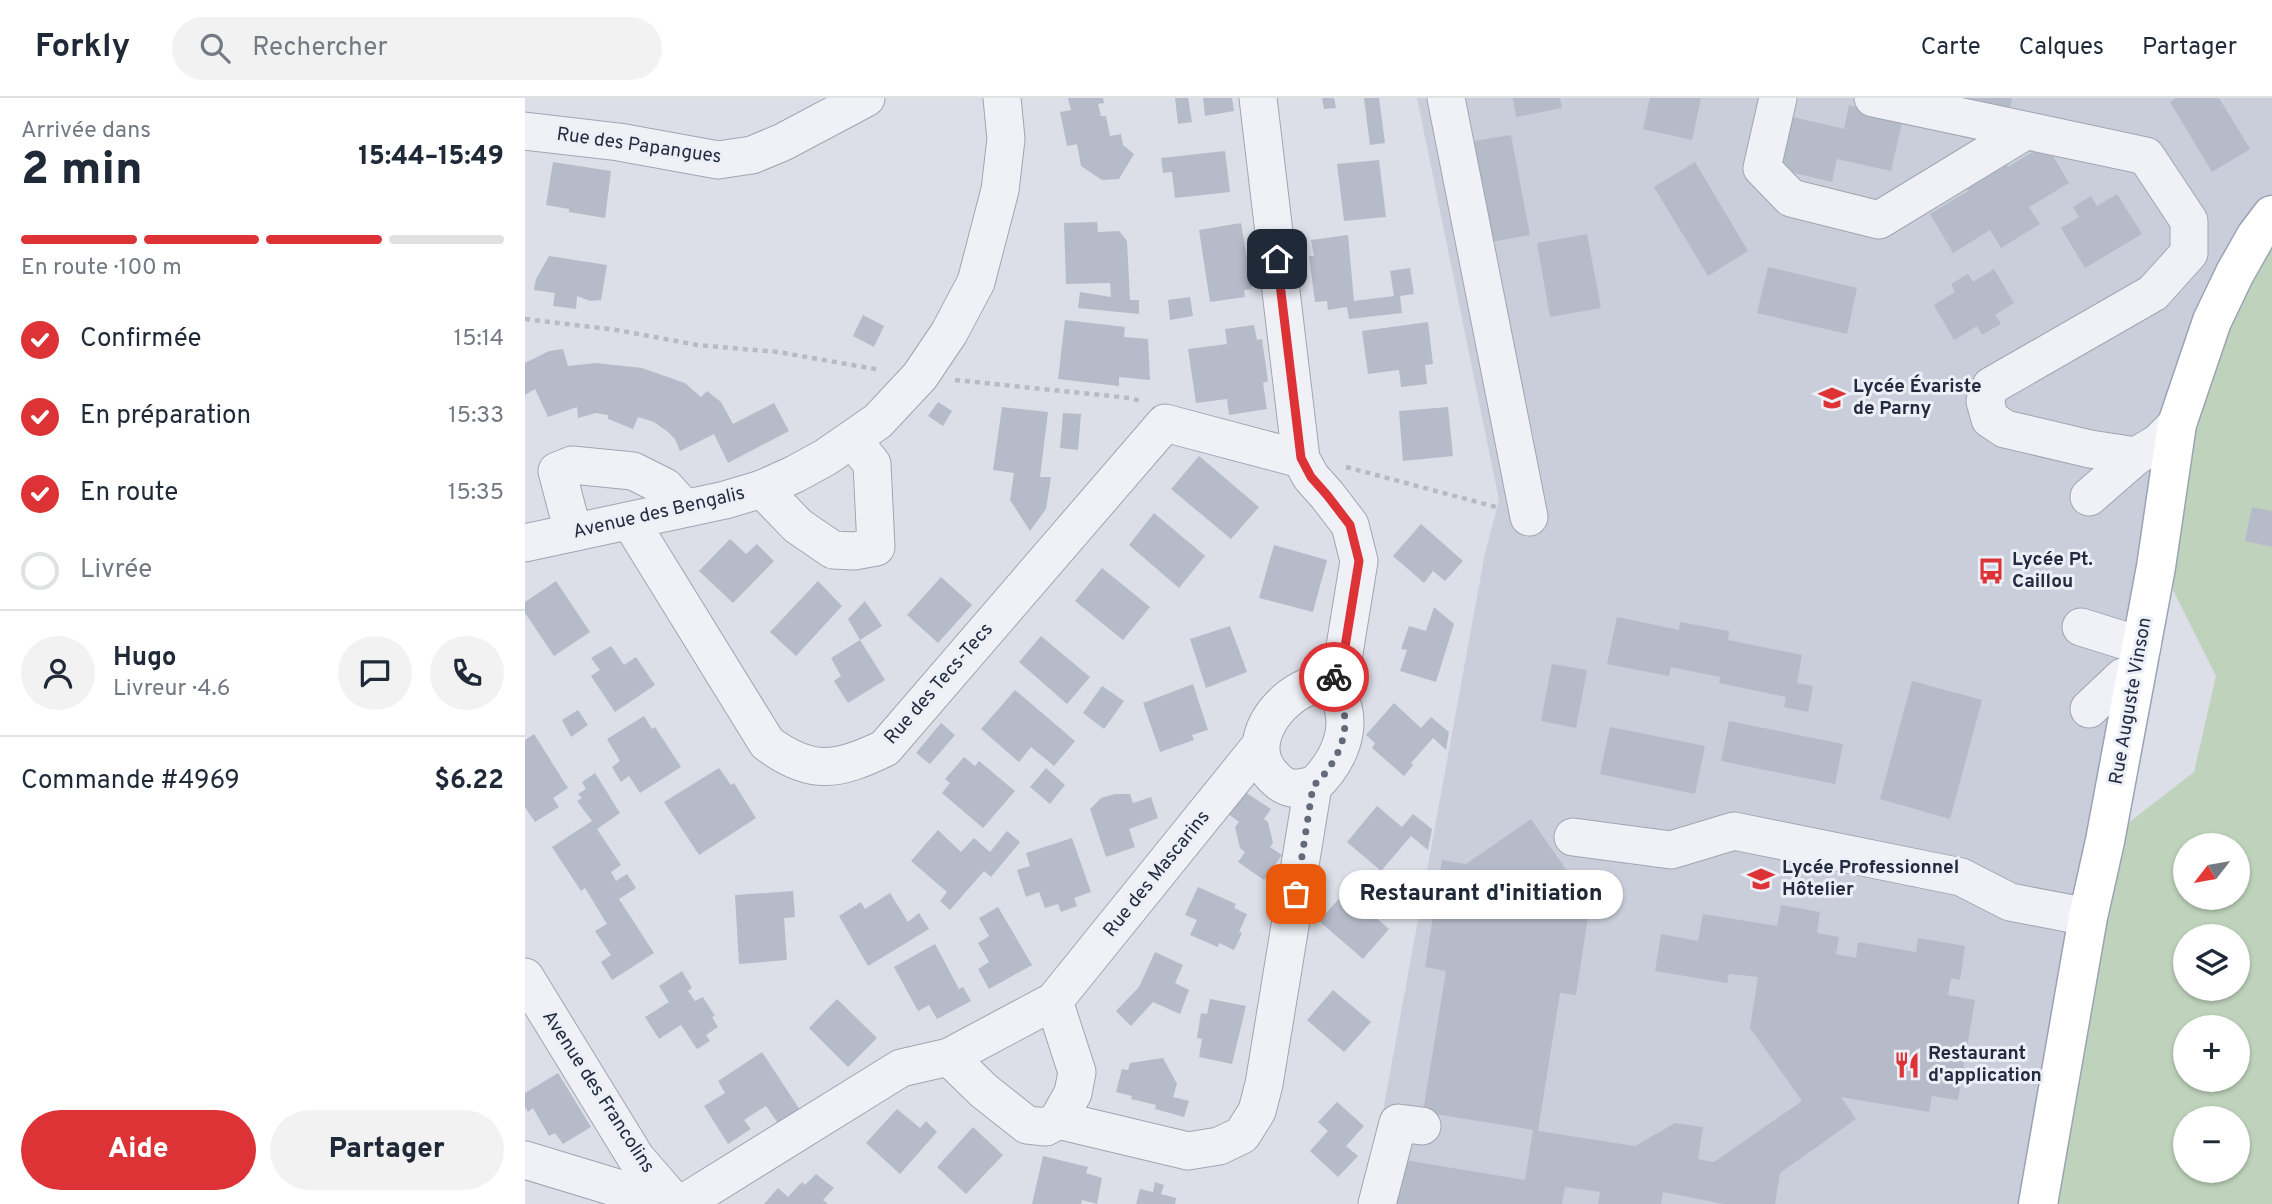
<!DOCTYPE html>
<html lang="fr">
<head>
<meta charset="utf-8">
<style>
	:root { --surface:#fff; --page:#f2f2f3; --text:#1f2937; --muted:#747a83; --line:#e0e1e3; --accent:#dd3236 }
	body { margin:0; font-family:Overpass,sans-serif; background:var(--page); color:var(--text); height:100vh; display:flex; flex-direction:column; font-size:26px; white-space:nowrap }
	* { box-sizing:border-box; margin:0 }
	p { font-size:23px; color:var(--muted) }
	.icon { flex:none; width:38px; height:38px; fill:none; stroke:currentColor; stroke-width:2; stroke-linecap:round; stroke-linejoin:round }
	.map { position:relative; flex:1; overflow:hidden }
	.side { display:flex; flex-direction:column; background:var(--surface); width:525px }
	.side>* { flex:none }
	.needle { width:46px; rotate:239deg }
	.tools { position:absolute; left:1648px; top:735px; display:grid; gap:14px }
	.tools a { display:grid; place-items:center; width:77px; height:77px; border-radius:50%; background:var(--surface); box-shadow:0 2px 5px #0004; font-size:35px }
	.pin { position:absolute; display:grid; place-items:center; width:60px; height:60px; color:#fff; margin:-30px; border-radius:14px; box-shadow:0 4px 10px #0006 }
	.courier { position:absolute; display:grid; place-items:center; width:70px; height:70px; margin:-35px; border:5px solid #dd3236; border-radius:50%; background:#fff; color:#222; box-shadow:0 2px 9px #0007 }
	.bubble { position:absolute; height:49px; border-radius:24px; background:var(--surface); box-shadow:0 2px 5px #0004; font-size:23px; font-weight:800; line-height:49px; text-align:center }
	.head em { font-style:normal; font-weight:800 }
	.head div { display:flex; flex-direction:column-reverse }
	.head { display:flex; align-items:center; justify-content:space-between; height:119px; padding:0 21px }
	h1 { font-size:46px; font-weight:800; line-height:52px }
	.bar { display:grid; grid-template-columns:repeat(4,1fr); gap:10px 7px; align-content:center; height:84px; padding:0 21px }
	.bar i { height:9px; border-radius:5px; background:var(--line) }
	.bar .current { background:var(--accent) }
	.bar p { grid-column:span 4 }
	.line { display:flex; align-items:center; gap:18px; padding:0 21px; border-top:2px solid var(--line) }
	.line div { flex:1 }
	.round { display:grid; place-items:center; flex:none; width:74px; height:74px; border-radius:37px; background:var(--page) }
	ol { padding:0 21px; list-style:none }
	li { display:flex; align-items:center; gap:21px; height:77px }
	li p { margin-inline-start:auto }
	li .icon { padding:7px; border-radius:50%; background:var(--accent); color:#fff; stroke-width:4 }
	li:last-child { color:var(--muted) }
	li i { width:38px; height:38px; border:4px solid var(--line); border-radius:50% }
	.action { display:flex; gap:14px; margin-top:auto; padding:14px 21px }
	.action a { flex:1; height:80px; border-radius:42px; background:var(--accent); color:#fff; font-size:28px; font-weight:800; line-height:80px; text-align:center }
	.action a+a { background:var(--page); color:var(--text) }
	header { display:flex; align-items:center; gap:42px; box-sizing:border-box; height:98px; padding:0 35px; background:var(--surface); border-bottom:2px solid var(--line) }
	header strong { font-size:33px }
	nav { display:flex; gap:38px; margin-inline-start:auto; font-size:24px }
	.search { width:490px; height:63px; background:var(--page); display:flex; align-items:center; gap:18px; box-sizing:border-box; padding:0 24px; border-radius:38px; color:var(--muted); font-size:26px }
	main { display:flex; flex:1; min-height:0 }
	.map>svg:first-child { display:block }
	.built { fill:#caceda }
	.green { fill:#bfd3bc; fill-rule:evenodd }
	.building { fill:#b6bbc9 }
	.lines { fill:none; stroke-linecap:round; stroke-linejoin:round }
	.minor-casing { stroke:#a1a5b2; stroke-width:39 }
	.major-casing { stroke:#9aa2b5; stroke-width:41 }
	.path { stroke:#b6bac3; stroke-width:4.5; stroke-dasharray:5 5; stroke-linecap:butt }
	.minor { stroke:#eff1f6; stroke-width:37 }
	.major { stroke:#fff; stroke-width:38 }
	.done { stroke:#646a7b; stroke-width:7; stroke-dasharray:0 12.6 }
	.route { stroke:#dd3236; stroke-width:9 }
	.labels { text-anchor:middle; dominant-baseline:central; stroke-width:6; stroke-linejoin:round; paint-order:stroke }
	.street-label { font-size:19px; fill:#242b40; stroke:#eceff6 }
	.poi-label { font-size:19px; font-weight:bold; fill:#242b40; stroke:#eceff6; text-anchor:start }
</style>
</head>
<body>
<header>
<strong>Forkly</strong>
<div class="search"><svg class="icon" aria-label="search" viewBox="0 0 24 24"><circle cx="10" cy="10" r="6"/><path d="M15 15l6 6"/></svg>Rechercher</div>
<nav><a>Carte</a><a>Calques</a><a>Partager</a></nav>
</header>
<main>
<section class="side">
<div class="head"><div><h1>2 min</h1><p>Arrivée dans</p></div><em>15:44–15:49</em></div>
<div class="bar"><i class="current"></i><i class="current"></i><i class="current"></i><i></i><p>En route · 100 m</p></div>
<ol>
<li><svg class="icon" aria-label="check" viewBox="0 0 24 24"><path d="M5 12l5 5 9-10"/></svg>Confirmée<p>15:14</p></li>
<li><svg class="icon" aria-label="check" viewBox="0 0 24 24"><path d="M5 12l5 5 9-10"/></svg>En préparation<p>15:33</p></li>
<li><svg class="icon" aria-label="check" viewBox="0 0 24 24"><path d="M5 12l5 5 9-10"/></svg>En route<p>15:35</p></li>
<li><i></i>Livrée</li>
</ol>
<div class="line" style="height:126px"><a class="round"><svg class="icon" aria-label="person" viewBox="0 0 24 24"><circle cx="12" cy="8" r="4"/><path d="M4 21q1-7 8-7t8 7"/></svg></a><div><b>Hugo</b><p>Livreur · 4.6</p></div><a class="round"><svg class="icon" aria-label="chat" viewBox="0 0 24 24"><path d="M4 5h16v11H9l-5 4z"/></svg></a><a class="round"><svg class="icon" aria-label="phone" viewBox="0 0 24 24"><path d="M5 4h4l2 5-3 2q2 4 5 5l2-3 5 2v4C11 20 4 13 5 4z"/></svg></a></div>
<div class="line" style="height:91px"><div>Commande #4969</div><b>$6.22</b></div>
<div class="action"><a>Aide</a><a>Partager</a></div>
</section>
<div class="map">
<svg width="1747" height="1106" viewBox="0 0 1747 1106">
	<rect width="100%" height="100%" fill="#dcdfe8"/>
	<polygon class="built" points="892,0 1747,0 1747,117 1687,223 1513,1106 841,1106 960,455 974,402"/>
	<path class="green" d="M1747,117v989h-234l67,-363 89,-69 22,-96 -45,-90 6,-162zM1661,747h52v53h-52zM1661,838h52v53h-52zM1661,929h52v53h-52zM1661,1020h52v53h-52z"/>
	<g class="building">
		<polygon points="543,0 578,0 579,5 573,6 576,18 581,18 585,38 596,36 598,47 609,56 594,81 577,82 556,68 552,46 542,48 535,14 546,12"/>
		<polygon points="650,0 663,0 667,24 653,26"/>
		<polygon points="678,0 707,0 709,13 680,18"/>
		<polygon points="797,0 809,0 811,10 799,11"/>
		<polygon points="839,0 854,0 860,45 845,47"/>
		<polygon points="988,0 1035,0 1037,10 991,19"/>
		<polygon points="1125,0 1176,0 1167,42 1118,31"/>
		<polygon points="1430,0 1487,0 1483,21"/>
		<polygon points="1651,0 1694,0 1725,51 1687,74 1645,4"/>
		<polygon points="1324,7 1378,20 1366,73 1312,61 1307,84 1252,71 1264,18 1319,31"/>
		<polygon points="986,37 1005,137 961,145 943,44"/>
		<polygon points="1521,46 1544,85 1504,109 1515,126 1476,150 1465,132 1428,155 1405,116 1443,93 1438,86 1478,62 1483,69"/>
		<polygon points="700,53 705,94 650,100 647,74 638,75 636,60"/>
		<polygon points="854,62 861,119 819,123 812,66"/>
		<polygon points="28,64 86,73 80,120 44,114 44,111 21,107"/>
		<polygon points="1170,64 1223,153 1183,178 1129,89"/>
		<polygon points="1592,96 1617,136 1560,170 1536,130 1554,119 1548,109 1566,98 1572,108"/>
		<polygon points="572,124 573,134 594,133 602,143 605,202 614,202 614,216 553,210 555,194 586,199 585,185 541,186 539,125"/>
		<polygon points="716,125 727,191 719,192 720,199 685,204 674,132"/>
		<polygon points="1062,136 1076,210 1025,219 1012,145"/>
		<polygon points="823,137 829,203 869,198 865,173 885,170 889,196 875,198 877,215 824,221 822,209 803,212 802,203 790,204 784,158 789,158 786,142"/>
		<polygon points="24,158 82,167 76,202 65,203 52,198 51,211 28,208 30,195 9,192 11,181"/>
		<polygon points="1243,169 1332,190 1322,236 1232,215"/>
		<polygon points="1469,171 1489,205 1470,217 1476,226 1457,237 1452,228 1429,242 1409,207 1430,194 1426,186 1443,176 1448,184"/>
		<polygon points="665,199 668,218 645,222 643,202"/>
		<polygon points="338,217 359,228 349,249 328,238"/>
		<polygon points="540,222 600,229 599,239 623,241 625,282 594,279 594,288 533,281"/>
		<polygon points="903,224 908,266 900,267 902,286 876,289 874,272 843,276 837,233"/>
		<polygon points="729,227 732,242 737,241 743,283 738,285 742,311 704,317 702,301 671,305 663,251 702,246 700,231"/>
		<polygon points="38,251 43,268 71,265 117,270 160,285 176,299 182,293 196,304 208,326 249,305 264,333 203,365 189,336 155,353 150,341 143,334 129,324 113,319 108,331 83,321 83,317 71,315 53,320 52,309 23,319 10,291 0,297 0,265 24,253"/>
		<polygon points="413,304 427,313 418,328 403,318"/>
		<polygon points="477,309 523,314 515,379 526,379 521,411 505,433 485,402 489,375 468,372"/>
		<polygon points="923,309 928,358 878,363 874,313"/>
		<polygon points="538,315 556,316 553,352 535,350"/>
		<polygon points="674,358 734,409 706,441 646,391"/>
		<polygon points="1727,409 1747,413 1747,449 1720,443"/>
		<polygon points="629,415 680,458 654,490 604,447"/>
		<polygon points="896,426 938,463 920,483 908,473 899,485 868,458"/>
		<polygon points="205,441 221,456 232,446 249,463 208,505 174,473"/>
		<polygon points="749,447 802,462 788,514 734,500"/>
		<polygon points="577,470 625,509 598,542 550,503"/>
		<polygon points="416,479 447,507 413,545 382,517"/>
		<polygon points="31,483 65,534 29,558 0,515 0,504"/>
		<polygon points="293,483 317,508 271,558 245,534"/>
		<polygon points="340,503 357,528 335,542 323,521"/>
		<polygon points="909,509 929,526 911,584 875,573 882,552 876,551 884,528 901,533"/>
		<polygon points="1092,519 1154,532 1155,524 1204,533 1203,542 1277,557 1272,585 1288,588 1283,614 1259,609 1261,599 1194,585 1195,579 1146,569 1144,578 1082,566"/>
		<polygon points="705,528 722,574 681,590 665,541"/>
		<polygon points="516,538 565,579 542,606 494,564"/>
		<polygon points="335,542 360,582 323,605 309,583 316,578 306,560"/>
		<polygon points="86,548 99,567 111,559 130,587 90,614 66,578 75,572 66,560"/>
		<polygon points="1027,566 1062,572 1051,630 1016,623"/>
		<polygon points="1387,583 1457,602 1425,721 1355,701"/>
		<polygon points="668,586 683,632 667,637 669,642 635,654 618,605"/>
		<polygon points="577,588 599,603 579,631 558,615"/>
		<polygon points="490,592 550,643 529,668 506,649 494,664 456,631"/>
		<polygon points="869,605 896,630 906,619 924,634 921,652 908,640 886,665 888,667 879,678 847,650 850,645 841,637"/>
		<polygon points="53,612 63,627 46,639 37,622"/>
		<polygon points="119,618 127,631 130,629 156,669 115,695 104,678 96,684 87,669 95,663 82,641"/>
		<polygon points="1204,623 1318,646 1310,686 1196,663"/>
		<polygon points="416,625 430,637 405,666 391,655"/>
		<polygon points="1085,629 1180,648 1170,696 1075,676"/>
		<polygon points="9,636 43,690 28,700 34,709 10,724 0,709 0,642"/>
		<polygon points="439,659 450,668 454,663 490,693 458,730 417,695 425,685 420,681"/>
		<polygon points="194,670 206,687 209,685 231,720 174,757 139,704"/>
		<polygon points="521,670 540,687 525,706 505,689"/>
		<polygon points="70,675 95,715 72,731 96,767 86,774 91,783 102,776 111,790 94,801 129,855 87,882 76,864 86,857 70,833 82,826 60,790 56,793 27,749 67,723 52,703 57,700 53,696 61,691 57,684"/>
		<polygon points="717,692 746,711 739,721 743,724 748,745 745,749 757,757 739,782 713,764 720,754 715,750 710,729 714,724 702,715"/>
		<polygon points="590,696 605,696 608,705 626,699 633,720 604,731 610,749 581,759 565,711 576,700"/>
		<polygon points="852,708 877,729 888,716 907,731 903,752 886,738 856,773 822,744"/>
		<polygon points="1006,721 1065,806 1051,897 1035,895 1013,1033 1110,1048 1150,1025 1178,1029 1173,1061 1189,1064 1277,1003 1225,930 1233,879 1204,876 1202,885 1130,873 1136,836 1173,843 1178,816 1252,828 1256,807 1295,814 1292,835 1314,839 1311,856 1331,860 1333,844 1391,854 1393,840 1440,848 1435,882 1426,880 1423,897 1450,902 1433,1002 1407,998 1404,1014 1316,999 1331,1021 1255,1075 1250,1106 1199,1106 1138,1094 1136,1106 1073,1106 1075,1094 1040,1089 1037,1106 859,1106 867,1060 1000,1082 1008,1032 898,1014 921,873 900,869 917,762 941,766"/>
		<polygon points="413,732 436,754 449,740 465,754 482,733 495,744 466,779 459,773 425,812 415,803 422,794 386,763"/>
		<polygon points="547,740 566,794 549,800 552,808 536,814 533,806 520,810 514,794 501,799 492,772 505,768 501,755"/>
		<polygon points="673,789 711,806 709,810 722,816 714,834 717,835 709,852 694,845 693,849 665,837 672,822 660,817"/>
		<polygon points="268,793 270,819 259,820 262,862 214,866 210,797"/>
		<polygon points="821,793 864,831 838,861 794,823"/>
		<polygon points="365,795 383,824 394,815 404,831 343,868 314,818 336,804 340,811"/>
		<polygon points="473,809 507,867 464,891 453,871 464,864 453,845 464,838 454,820"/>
		<polygon points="410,846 434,891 438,889 446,903 412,921 404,907 393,913 369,869"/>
		<polygon points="630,854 658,867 650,885 664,892 655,916 628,904 606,928 591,913 614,889"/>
		<polygon points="157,873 167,890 163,893 170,903 178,899 190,918 187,919 193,929 181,937 185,943 172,951 156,927 134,941 120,919 144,904 134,888"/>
		<polygon points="808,892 846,924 819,954 782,922"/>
		<polygon points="312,901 352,940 323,969 284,930"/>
		<polygon points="685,901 721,908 707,966 674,959 677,941 672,940 676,915 682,916"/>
		<polygon points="237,954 277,1015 255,1028 241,1008 219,1022 226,1031 203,1046 179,1008 200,995 193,983"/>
		<polygon points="638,960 652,986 648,999 664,1003 659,1019 630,1011 631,1007 606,1001 607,998 591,994 597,971 603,972 605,965"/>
		<polygon points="33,975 66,1029 38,1046 30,1035 24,1038 8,1010 3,1014 0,1009 0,995"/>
		<polygon points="812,1004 839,1028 821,1048 833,1058 813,1079 785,1053 803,1033 793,1024"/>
		<polygon points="372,1011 395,1030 401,1023 412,1034 375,1076 341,1045"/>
		<polygon points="448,1029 478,1057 441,1096 412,1069"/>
		<polygon points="518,1058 563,1069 561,1075 577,1080 572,1106 557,1102 556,1106 507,1106"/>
		<polygon points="291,1076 309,1090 298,1102 303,1106 239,1106 253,1090 263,1099 277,1084 280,1087"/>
		<polygon points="630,1084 639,1087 636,1096 651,1100 650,1106 611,1106 615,1091 628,1094"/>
	</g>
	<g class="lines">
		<g class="minor-casing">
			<g id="minor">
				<polyline points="921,0 1004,419"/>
				<polyline points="1253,0 1237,70 1266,100 1354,122 1500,33"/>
				<polyline points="1348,0 1621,58 1664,123 1664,155 1628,195 1466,288 1460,303 1465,321 1480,331 1565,351 1611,358 1633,345 1652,326"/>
				<polyline points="0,33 94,44 193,62 227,57 258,44 341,0"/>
				<polyline points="237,391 273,428 308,452 329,453 351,449 347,366 328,342"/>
				<polyline points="1564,399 1611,358"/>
				<path d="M105,423l137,222c44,33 71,28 118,5l280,-325 136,36"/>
				<polyline points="48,434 32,373 47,367 108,373 140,389 159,410"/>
				<polyline points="0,445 200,402 237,391 270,376 301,359 353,323 395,278 424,235 451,184 475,92 481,41 477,0"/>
				<polyline points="1556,529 1617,548"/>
				<polyline points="1564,611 1598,579 1611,578"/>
				<path d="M788,688c-6,0 -15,3 -21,2 -9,-1 -17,-9 -22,-15 -25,-31 7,-74 38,-86 7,-2 15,-2 22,-2"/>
				<polyline points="1048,739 1146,752 1209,733 1436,779 1485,804 1563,819"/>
				<polyline points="0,879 111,1060 151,1106"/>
				<polyline points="424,959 459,993 502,1027 521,1029 533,1022 548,995 552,974 529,903"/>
				<path d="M533,1022l130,31 31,-5 23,-11 15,-24 7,-27 49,-298c22,-20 39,-52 29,-82 -2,-7 -8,-14 -12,-19l13,-26 16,-98 -9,-36 -23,-30 -16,-18 -10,-18 -43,-361"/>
				<polyline points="0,1062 145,1106"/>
				<polyline points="157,1106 376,970 424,959 529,903 735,648"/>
				<polyline points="852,1106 873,1025 897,1028"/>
			</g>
		</g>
		<g class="major-casing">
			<polyline id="major" points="1513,1106 1563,819 1580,743 1631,469 1652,326 1687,223 1710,175 1731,138 1747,117"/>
		</g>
		<g class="path">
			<polyline points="0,221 92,232 172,247 253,254 356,272"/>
			<polyline points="430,282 605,300 616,303"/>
			<polyline points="821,369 971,409"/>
		</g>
		<use href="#minor" class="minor"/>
		<use href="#major" class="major"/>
	</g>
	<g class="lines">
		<path class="done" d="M771,796l17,-108c22,-20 39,-52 29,-82 -2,-7 -8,-14 -12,-19l4,-8"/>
		<polyline class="route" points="752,161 776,360 786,379 802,397 825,427 834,463 818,561 809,579"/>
	</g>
	<defs>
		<g id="school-bare" transform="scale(2.1)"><path d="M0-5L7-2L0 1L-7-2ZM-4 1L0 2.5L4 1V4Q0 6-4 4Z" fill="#dd3236" stroke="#eceff6" stroke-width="2.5" paint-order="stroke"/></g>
		<g id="bus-bare" transform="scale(2.1)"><path d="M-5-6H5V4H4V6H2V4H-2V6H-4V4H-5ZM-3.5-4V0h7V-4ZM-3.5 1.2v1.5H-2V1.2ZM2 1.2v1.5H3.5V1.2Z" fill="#dd3236" stroke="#eceff6" stroke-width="2.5" paint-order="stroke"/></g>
		<g id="restaurant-bare" transform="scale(2.1)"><path d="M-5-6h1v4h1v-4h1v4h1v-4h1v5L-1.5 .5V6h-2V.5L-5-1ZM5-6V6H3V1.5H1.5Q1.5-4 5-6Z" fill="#dd3236" stroke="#eceff6" stroke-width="2.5" paint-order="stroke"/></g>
	</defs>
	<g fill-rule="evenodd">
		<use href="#school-bare" x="1307" y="300"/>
		<use href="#bus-bare" x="1466" y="473"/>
		<use href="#school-bare" x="1236" y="781"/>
		<use href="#restaurant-bare" x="1382" y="967"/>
	</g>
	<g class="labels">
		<g class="street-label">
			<text transform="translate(114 48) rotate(8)">Rue des Papangues</text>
			<text transform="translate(134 415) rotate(-13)">Avenue des Bengalis</text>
			<text transform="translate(414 586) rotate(-49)">Rue des Tecs-Tecs</text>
			<text transform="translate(1606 603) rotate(-80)">Rue Auguste Vinson</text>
			<text transform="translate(632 776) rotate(-51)">Rue des Mascarins</text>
			<text transform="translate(73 994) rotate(57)">Avenue des Francolins</text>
		</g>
		<g class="poi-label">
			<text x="1328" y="289">Lycée Évariste<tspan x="1328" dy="22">de Parny</tspan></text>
			<text x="1487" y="462">Lycée Pt.<tspan x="1487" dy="22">Caillou</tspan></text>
			<text x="1257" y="770">Lycée Professionnel<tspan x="1257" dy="22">Hôtelier</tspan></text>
			<text x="1403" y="956">Restaurant<tspan x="1403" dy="22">d'application</tspan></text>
		</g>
	</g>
</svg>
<div class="tools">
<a><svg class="needle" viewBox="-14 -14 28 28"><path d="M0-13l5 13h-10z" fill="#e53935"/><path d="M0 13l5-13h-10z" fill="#747a83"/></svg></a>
<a><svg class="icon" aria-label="layers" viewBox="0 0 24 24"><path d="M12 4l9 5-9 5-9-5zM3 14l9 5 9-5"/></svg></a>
<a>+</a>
<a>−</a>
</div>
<div class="pin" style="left:771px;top:796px;background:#ea580c"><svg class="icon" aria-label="bag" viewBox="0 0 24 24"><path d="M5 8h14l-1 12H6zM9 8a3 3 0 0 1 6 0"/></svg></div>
<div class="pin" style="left:752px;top:161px;background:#1f2937"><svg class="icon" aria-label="home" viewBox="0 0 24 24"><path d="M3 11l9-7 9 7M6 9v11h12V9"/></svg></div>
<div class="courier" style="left:809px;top:579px"><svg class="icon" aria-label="bike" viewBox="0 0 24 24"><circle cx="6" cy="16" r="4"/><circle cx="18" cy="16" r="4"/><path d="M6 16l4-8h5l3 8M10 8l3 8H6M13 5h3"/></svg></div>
<div class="bubble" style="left:814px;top:772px;width:284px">Restaurant d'initiation</div>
</div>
</main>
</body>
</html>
